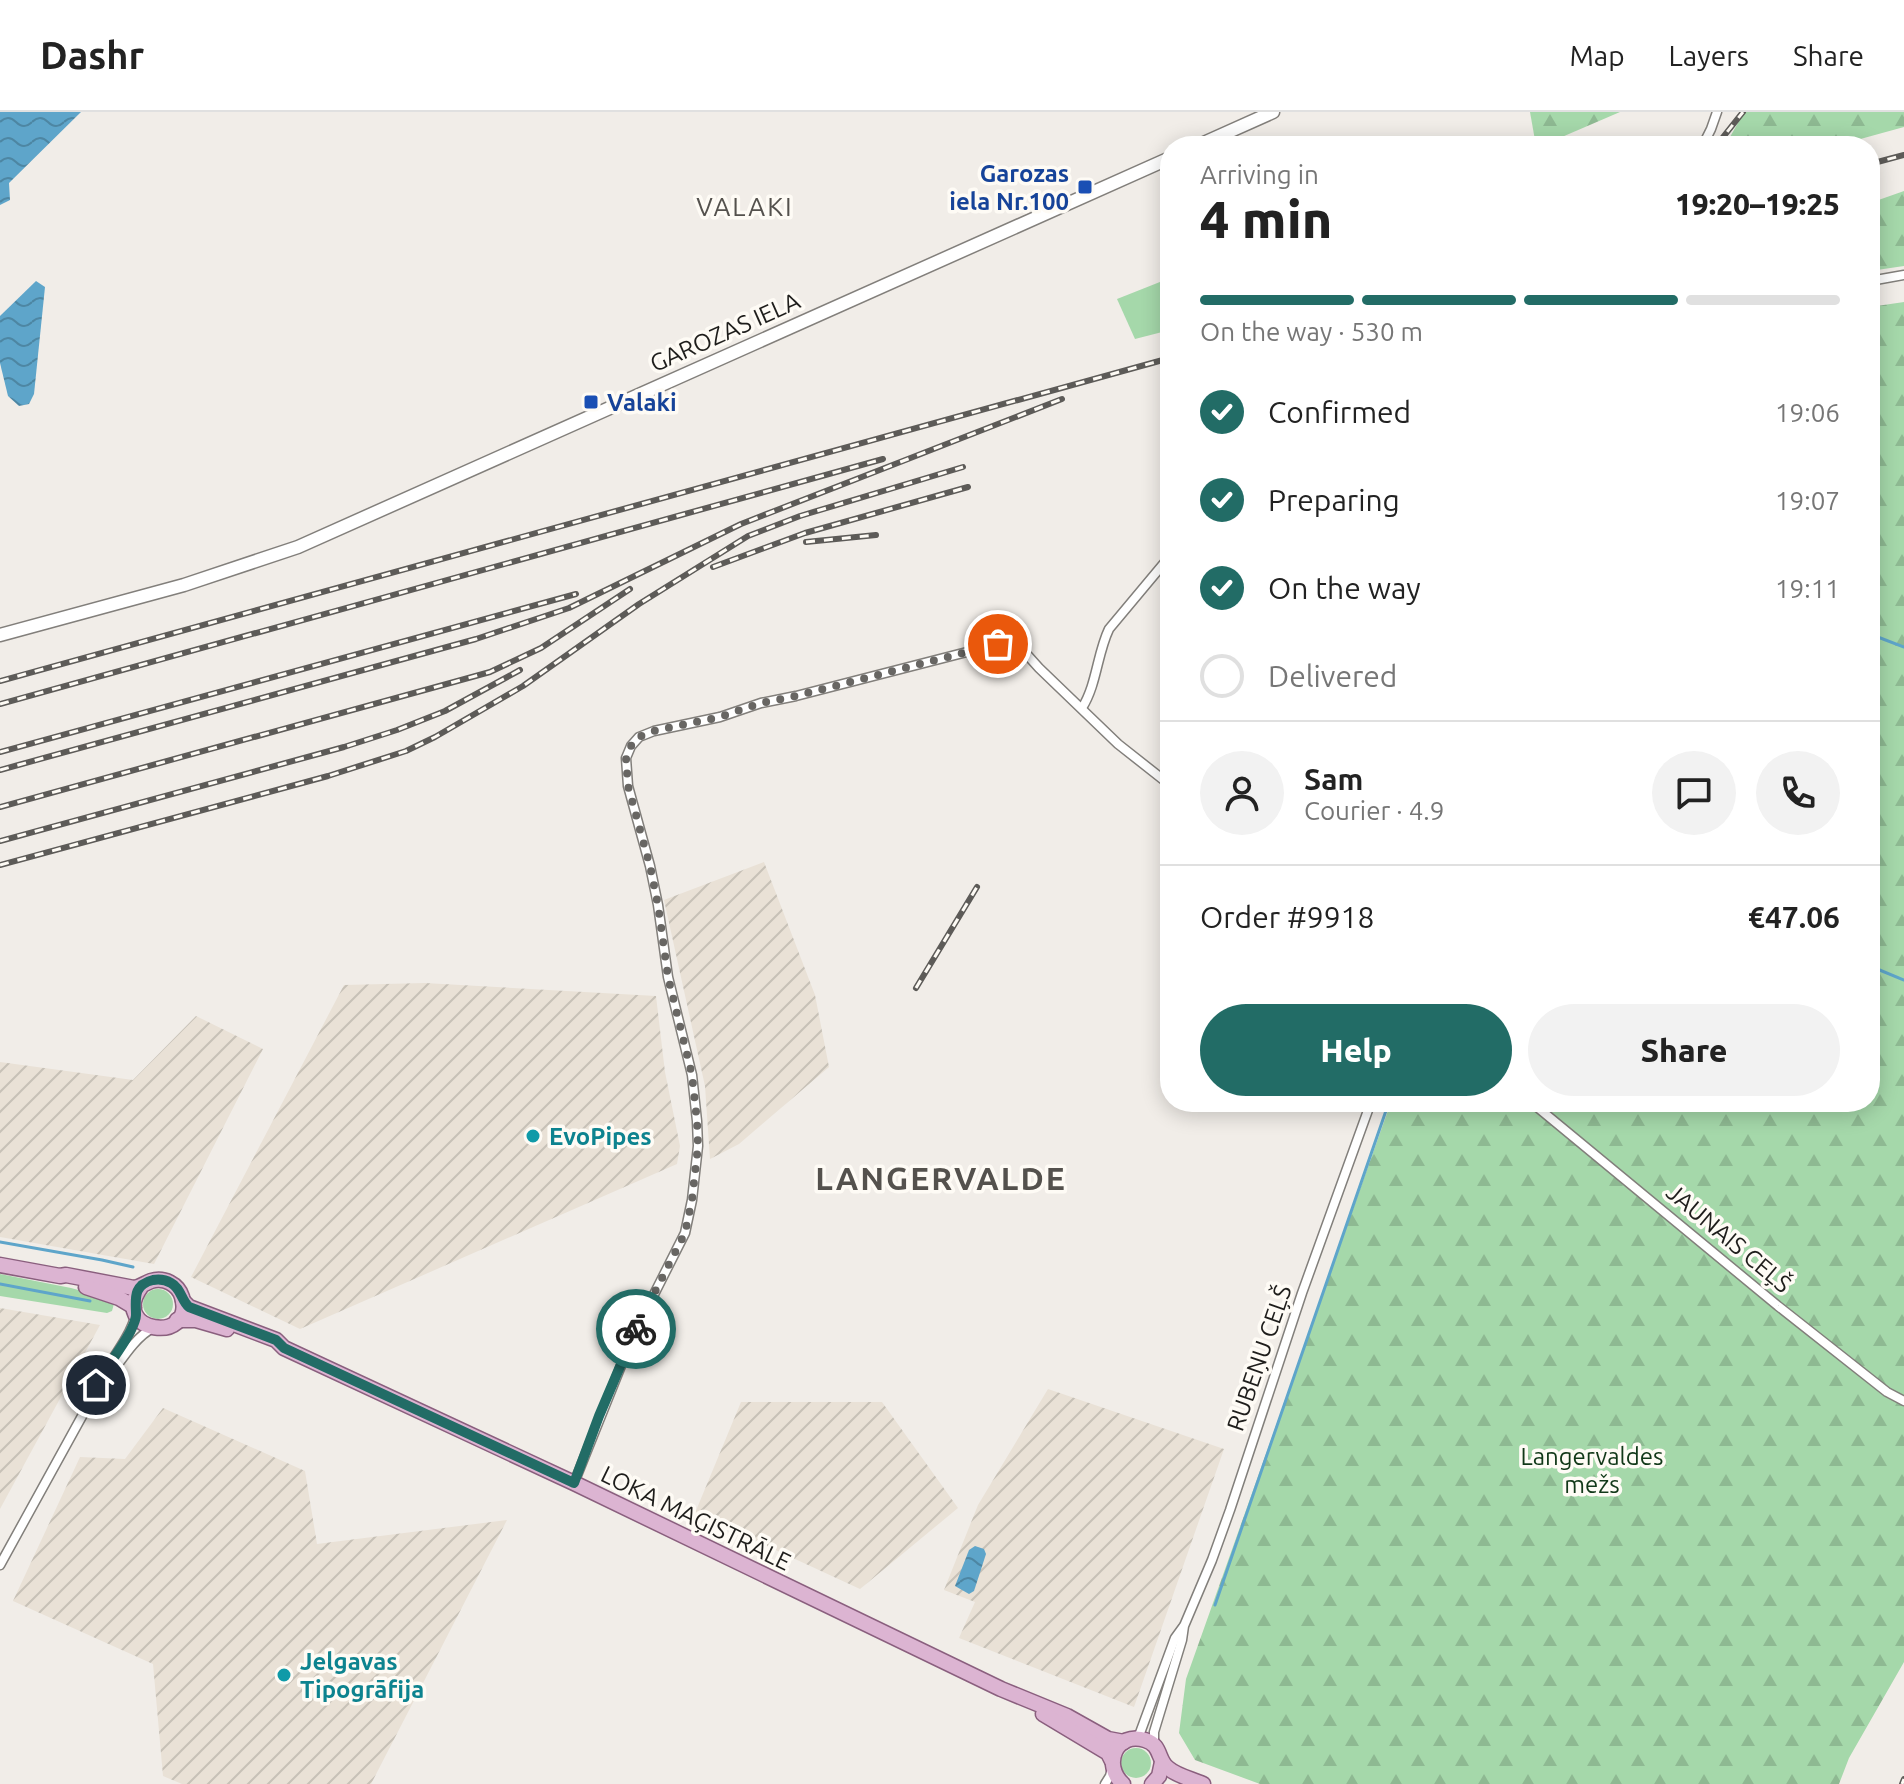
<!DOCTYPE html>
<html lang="en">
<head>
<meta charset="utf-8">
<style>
	:root { --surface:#fff; --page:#f2f2f2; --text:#222; --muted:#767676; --line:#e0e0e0; --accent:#226c66 }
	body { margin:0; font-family:Ubuntu,sans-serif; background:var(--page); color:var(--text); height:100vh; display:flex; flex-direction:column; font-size:30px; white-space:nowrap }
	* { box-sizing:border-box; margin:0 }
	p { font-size:26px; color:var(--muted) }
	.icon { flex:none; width:44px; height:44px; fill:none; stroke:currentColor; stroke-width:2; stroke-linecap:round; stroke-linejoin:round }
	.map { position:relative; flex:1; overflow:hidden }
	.sheet { position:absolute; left:1160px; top:24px; width:720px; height:976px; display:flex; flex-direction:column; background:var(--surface); border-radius:32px; box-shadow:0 4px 20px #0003 }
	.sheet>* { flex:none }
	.pin { position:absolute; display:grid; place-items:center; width:68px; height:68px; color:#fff; margin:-34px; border:4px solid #fff; border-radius:50%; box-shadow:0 2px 8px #0007 }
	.courier { position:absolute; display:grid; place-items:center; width:80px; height:80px; margin:-40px; border:6px solid #226c66; border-radius:50%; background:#fff; color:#222; box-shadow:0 2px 10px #0007 }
	.headline em { font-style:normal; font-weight:800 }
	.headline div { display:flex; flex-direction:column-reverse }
	.headline { display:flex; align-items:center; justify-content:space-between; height:136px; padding:0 40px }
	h1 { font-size:52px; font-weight:800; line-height:60px }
	.bar { display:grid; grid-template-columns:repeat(4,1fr); gap:12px 8px; align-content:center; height:96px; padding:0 40px }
	.bar i { height:10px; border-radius:6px; background:var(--line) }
	.bar .active { background:var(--accent) }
	.bar p { grid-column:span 4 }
	.line { display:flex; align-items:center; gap:20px; padding:0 40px; border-top:2px solid var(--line) }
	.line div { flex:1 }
	.round { display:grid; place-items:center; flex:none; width:84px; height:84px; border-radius:42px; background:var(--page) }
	ol { padding:0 40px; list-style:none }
	li { display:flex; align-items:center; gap:24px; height:88px }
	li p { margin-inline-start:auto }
	li .icon { padding:8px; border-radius:50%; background:var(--accent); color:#fff; stroke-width:4 }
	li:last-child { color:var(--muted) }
	li i { width:44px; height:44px; border:4px solid var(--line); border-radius:50% }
	.cta { display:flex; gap:16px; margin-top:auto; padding:16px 40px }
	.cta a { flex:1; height:92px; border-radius:48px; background:var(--accent); color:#fff; font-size:32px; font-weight:800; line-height:92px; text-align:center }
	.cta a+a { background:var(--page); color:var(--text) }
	header { display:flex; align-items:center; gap:48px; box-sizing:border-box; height:112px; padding:0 40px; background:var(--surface); border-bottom:2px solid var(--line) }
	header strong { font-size:38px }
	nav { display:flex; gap:44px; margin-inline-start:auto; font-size:28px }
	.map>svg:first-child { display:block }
	.industrial { fill:url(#industrial-furrows) }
	.green { fill:#a5d8aa }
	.forest { fill:url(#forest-firs) }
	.water { fill:url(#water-waves) }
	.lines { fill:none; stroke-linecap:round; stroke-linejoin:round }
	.stream { stroke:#5ea5ca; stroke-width:3 }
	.street-casing { stroke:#827f7b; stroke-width:11 }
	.secondary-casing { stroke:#827f7b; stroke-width:15 }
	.primary-casing { stroke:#8a5f7e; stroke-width:17 }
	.street { stroke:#fff; stroke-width:8 }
	.secondary { stroke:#fff; stroke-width:12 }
	.primary { stroke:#dcb4d2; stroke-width:14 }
	.rail-casing { stroke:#5d5b58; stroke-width:6 }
	.rail { stroke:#fefbf5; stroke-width:3; stroke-dasharray:9; stroke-linecap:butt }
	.done { stroke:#686663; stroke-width:8; stroke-dasharray:0 14.4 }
	.route { stroke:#226c66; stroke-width:10 }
	.transit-dot { fill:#1a4fb4; stroke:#fefbf5; stroke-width:3 }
	.culture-dot { fill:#0f9aa8; stroke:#fefbf5; stroke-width:3 }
	.labels { text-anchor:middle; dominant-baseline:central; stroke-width:7; stroke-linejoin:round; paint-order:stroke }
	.transit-label { font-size:24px; font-weight:bold; fill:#164399; stroke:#fefbf5; text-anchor:end }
	.street-label { font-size:24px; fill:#1e1d1b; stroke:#fefbf5 }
	.culture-label { font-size:24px; font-weight:bold; fill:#0d838f; stroke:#fefbf5; text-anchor:start }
	.park-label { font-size:24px; fill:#113818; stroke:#fefbf5 }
	.neighbourhood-label { font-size:26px; letter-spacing:2px; fill:#54514d; stroke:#fefbf5 }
	.district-label { font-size:32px; font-weight:bold; letter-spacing:2px; fill:#54514d; stroke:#fefbf5 }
</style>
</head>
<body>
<header>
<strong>Dashr</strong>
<nav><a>Map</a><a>Layers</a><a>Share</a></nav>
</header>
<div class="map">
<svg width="1904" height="1672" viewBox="0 0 1904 1672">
	<defs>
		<pattern id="industrial-furrows" width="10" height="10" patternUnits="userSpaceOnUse" patternTransform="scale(2)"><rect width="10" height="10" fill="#e9e1d6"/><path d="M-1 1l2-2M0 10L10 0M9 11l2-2" fill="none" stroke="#c7c1b7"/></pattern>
		<pattern id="forest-firs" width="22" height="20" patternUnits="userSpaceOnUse" patternTransform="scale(2)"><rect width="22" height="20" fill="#a5d8aa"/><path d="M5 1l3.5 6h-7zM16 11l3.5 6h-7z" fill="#8eb992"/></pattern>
		<pattern id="water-waves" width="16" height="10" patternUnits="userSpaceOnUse" patternTransform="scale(2)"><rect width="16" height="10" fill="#5ea5ca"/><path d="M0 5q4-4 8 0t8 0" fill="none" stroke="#4d86a3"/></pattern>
	</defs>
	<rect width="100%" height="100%" fill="#f1ede8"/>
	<g class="industrial">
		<polygon points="764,750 815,883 829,955 739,1032 710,1047 705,974 664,788"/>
		<polygon points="425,871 656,884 665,960 680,1034 677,1052 300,1217 191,1165 344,873"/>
		<polygon points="196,904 263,937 154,1152 0,1125 0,950 133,968"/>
		<polygon points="0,1196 100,1213 0,1397"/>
		<polygon points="1048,1277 1224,1337 1134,1595 959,1526 975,1490 944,1478 978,1393"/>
		<polygon points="741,1290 882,1290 958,1396 860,1477 695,1401"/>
		<polygon points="163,1296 305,1359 317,1432 507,1408 371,1672 182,1672 163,1664 153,1552 13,1489 80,1345 125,1347"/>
	</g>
	<g class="green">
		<polygon points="1170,166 1170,218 1135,227 1117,187"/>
		<polygon points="0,1162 71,1176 115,1188 112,1199 107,1201 0,1184"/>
		<circle cx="158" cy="1192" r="15"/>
		<circle cx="1136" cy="1651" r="15"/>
	</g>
	<g class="forest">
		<polygon points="1530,0 1620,0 1541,34 1536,34"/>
		<polygon points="1744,0 1904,0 1904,15 1835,34 1725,34"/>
		<polygon points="1904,79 1904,154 1870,159 1870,91"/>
		<polygon points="1904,190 1904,1550 1849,1646 1839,1672 1260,1672 1195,1648 1179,1621 1186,1567 1391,990 1870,990 1870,195"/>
	</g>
	<g class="water">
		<polygon points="0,0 81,0 9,71 10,88 0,93"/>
		<polygon points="36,169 45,175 34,282 29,292 19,294 8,284 0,251 0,204"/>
		<polygon points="975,1434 984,1437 986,1442 974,1479 969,1482 955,1474 969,1438"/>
	</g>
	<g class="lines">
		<g class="stream">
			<polyline points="1870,522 1904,535"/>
			<polyline points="1870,854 1904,868"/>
			<polyline points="0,1130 102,1148 133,1155"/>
			<polyline points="0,1172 90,1189"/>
			<polyline points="1215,1493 1389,990"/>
		</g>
		<g class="street-casing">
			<g id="street">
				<polyline points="1704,31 1711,17 1717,0"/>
				<polyline points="1870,169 1904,163"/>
				<path d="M1082,596c15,-24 15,-54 27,-79l61,-73"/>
				<polyline points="1531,990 1778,1194 1887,1280 1904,1289"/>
				<path d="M92,1285c20,-19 38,-58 61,-69"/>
				<polyline points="574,1371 633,1224 685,1121 692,1088 698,1034 697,1009 692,963 668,865 658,793 650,754 628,674 626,646 631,634 639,625 654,619 720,605 761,591 796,584 998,532 1008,531 1021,536 1039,556 1118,632 1170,673"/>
				<path d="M0,1453l92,-167c10,-31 36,-53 44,-84"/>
				<polyline points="1136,1626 1140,1621 1175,1526 1183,1515"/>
				<polyline points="1154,1632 1154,1620 1182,1528 1184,1514 1212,1448 1230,1398 1302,1181 1371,990"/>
				<polyline points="1105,1672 1110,1664 1112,1656"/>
			</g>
		</g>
		<g class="secondary-casing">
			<g id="secondary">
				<polyline points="1197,34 1273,0"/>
				<polyline points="0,523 184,473 298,435 1170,46"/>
			</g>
		</g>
		<g class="primary-casing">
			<g id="primary">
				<path d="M0,1153l60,11 6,-1 68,13c7,-1 11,-5 17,-7 13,-4 27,3 31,16 14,48 -74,36 -41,-10"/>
				<polyline points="86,1175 119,1186 134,1195"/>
				<polyline points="183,1189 189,1195 276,1228 284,1236 574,1371 1001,1577 1067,1604 1108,1627 1124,1630"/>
				<polyline points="177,1208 196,1208 227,1217"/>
				<polyline points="1043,1602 1108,1641 1112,1649"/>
				<path d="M1123,1672c-21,-19 -7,-53 22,-44 17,5 12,20 23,28 9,8 24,11 35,16"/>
				<polyline points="1152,1672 1159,1664 1162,1650"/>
			</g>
		</g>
		<use href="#street" class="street"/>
		<use href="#secondary" class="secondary"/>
		<use href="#primary" class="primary"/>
		<g class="rail-casing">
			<g id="rail">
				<polyline points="1716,34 1743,0"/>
				<polyline points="1870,52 1904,43"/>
				<polyline points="806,430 876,423"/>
				<polyline points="713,455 805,421 968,375"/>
				<polyline points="0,569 1170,246"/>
				<polyline points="0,592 883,347"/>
				<polyline points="0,640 576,482"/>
				<polyline points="0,658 476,527 569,496 741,412 1062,287"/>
				<polyline points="0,695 490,560 541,536 630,477"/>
				<polyline points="0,729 344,635 397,618 445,599 520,558"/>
				<polyline points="0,753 328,664 406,639 435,625 523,574 639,492 748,424 800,404 963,355"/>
				<polyline points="916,876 977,775"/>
				<polyline points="1902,1672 1904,1667"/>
			</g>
		</g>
		<use href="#rail" class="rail"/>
	</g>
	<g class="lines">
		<polyline class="done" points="636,1217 685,1121 692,1088 698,1034 697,1009 692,963 668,865 658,793 650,754 628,674 626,646 631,634 639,625 654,619 720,605 761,591 796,584 998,532"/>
		<path class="route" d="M96,1273c10,-18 24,-34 34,-53 2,-4 6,-12 6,-17 0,-15 -4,-30 17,-35 6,-1 13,0 18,3 10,5 10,17 18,24l87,33 8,8 290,135 25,-67 37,-87"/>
	</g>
	<g class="transit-dot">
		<rect x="1077" y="67" width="16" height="16" rx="4"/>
		<rect x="583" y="282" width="16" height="16" rx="4"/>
	</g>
	<g class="culture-dot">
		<circle cx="533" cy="1024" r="8"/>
		<circle cx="284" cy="1563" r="8"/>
	</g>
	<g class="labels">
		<g class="transit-label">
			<text x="1069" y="61">Garozas<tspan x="1069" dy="28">iela Nr.100</tspan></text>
			<text x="607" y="290" text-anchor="start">Valaki</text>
		</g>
		<g class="street-label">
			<text transform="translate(725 220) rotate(-24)">GAROZAS IELA</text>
			<text transform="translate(1729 1126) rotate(40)">JAUNAIS CEĻŠ</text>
			<text transform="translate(1259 1246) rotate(-71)">RUBEŅU CEĻŠ</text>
			<text transform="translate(696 1406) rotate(26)">LOKA MAĢISTRĀLE</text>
		</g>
		<g class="culture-label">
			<text x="549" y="1024">EvoPipes</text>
			<text x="300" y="1549">Jelgavas<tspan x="300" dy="28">Tipogrāfija</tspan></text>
		</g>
		<g class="park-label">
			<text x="1592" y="1344">Langervaldes<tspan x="1592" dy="28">mežs</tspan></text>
		</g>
		<g class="neighbourhood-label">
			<text x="745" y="94">VALAKI</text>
		</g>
		<g class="district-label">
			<text x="941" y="1066">LANGERVALDE</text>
		</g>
	</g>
</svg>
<div class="pin" style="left:998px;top:532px;background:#ea580c"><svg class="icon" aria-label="bag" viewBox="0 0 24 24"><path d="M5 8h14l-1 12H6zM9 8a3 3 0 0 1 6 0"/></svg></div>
<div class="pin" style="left:96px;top:1273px;background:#1f2937"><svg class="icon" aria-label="home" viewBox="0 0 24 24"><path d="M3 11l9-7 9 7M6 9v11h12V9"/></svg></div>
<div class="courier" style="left:636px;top:1217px"><svg class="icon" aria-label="bike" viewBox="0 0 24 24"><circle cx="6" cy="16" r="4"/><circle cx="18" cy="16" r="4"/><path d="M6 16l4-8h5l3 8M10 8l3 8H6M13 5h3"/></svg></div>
<section class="sheet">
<div class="headline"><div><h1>4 min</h1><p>Arriving in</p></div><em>19:20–19:25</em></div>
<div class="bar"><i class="active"></i><i class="active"></i><i class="active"></i><i></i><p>On the way · 530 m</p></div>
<ol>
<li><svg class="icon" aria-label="check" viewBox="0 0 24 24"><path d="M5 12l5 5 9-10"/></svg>Confirmed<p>19:06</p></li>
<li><svg class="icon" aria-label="check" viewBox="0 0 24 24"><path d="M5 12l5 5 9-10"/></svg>Preparing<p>19:07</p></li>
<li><svg class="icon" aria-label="check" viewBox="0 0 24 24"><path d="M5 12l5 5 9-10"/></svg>On the way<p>19:11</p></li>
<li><i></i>Delivered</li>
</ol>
<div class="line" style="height:144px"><a class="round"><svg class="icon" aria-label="person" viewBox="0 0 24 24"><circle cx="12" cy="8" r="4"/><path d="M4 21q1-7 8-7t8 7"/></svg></a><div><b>Sam</b><p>Courier · 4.9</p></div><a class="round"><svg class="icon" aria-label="chat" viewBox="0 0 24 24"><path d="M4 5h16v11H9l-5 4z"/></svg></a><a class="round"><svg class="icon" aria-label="phone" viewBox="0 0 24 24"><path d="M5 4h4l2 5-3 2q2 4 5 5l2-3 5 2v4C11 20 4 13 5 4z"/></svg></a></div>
<div class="line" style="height:104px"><div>Order #9918</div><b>€47.06</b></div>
<div class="cta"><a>Help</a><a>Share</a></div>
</section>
</div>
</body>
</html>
